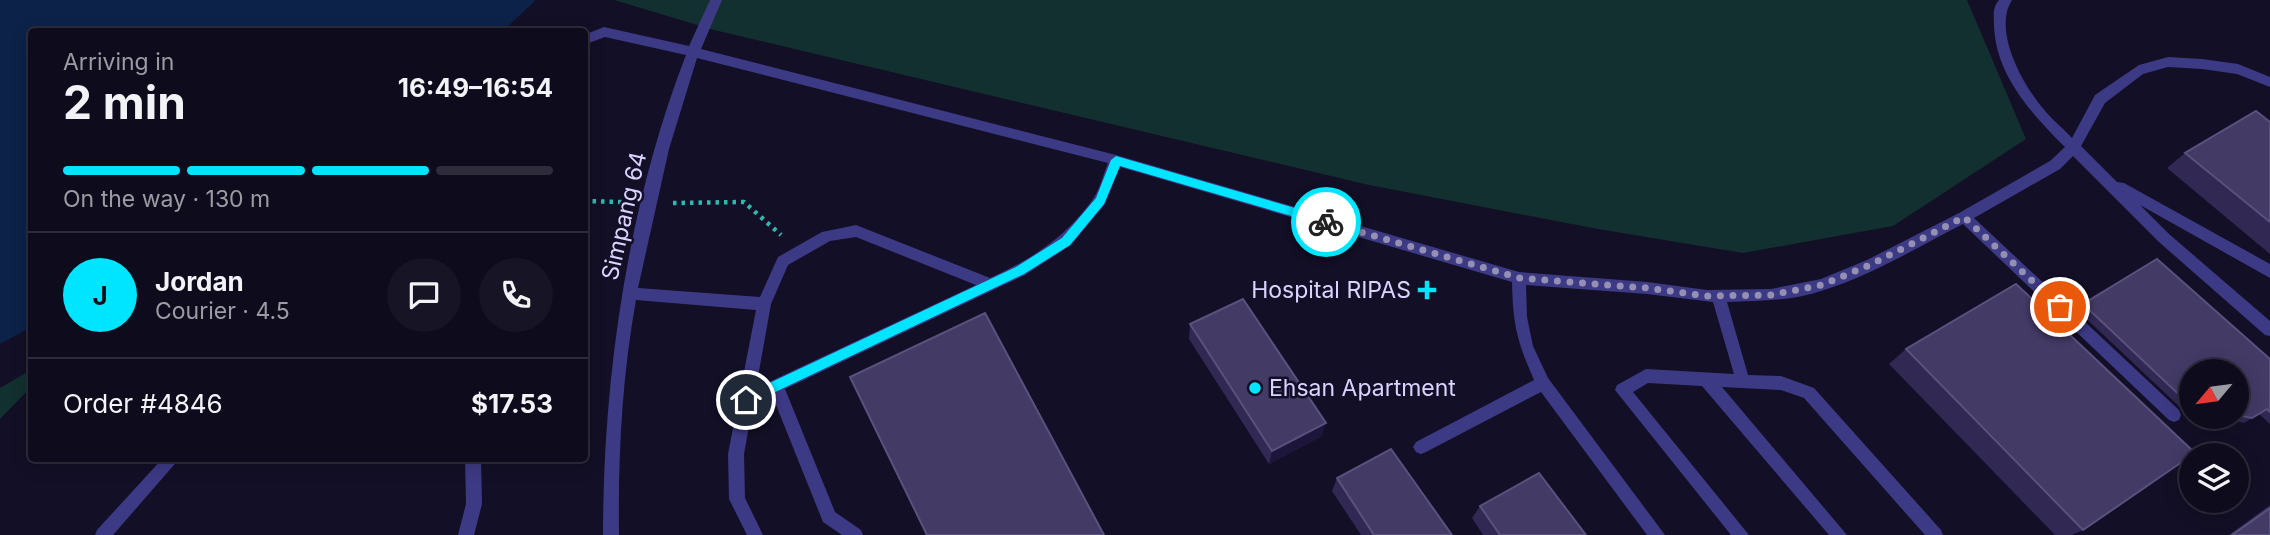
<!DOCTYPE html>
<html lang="en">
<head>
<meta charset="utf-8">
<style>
	:root { --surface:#0e0b1c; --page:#171425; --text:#f1f3f6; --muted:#9b9ba3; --line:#2e2b3b; --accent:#00e5ff }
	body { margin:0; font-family:Inter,sans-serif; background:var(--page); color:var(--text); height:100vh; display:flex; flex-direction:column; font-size:26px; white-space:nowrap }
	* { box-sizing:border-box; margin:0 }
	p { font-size:23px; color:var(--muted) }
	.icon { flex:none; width:38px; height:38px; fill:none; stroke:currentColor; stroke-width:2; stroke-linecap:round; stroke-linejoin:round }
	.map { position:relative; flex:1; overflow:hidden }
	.sheet { position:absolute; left:28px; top:28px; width:560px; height:434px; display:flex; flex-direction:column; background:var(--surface); border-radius:7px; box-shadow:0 4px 18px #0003,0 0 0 2px var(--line) }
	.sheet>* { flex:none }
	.needle { width:46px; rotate:241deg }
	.controls { position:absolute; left:2179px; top:359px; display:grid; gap:14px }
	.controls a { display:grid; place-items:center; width:70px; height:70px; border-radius:50%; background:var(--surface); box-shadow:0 4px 18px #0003,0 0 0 2px var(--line); font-size:35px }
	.pin { position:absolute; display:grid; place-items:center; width:60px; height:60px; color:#fff; margin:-30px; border:4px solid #fff; border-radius:50%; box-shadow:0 2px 7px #0007 }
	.courier { position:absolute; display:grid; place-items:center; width:70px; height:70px; margin:-35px; border:5px solid #00e5ff; border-radius:50%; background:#fff; color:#222; box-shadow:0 2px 9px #0007 }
	.head em { font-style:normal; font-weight:700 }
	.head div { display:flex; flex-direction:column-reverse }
	.head { display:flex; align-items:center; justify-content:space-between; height:119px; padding:0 35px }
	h1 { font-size:46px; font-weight:700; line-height:52px }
	.bar { display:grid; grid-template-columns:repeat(4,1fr); gap:10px 7px; align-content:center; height:84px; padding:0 35px }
	.bar i { height:9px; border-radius:5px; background:var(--line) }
	.bar .selected { background:var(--accent) }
	.bar p { grid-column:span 4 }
	.line { display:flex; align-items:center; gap:18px; padding:0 35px; border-top:2px solid var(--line) }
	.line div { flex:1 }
	.round { display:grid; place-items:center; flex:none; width:74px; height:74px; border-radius:37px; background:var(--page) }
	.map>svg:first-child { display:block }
	.green { fill:#12302f }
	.water { fill:#0c2248 }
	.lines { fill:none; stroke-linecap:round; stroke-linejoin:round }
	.path { stroke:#2fb8b0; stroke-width:4.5; stroke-dasharray:3.5 5; stroke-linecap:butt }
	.service { fill:#3d3a85; fill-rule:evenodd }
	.wall { fill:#312854 }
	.shaded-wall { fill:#1d163a }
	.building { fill:#433a66; stroke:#5a527e; stroke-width:2 }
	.route { fill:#00e5ff }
	.done { stroke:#948fb3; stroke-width:7; stroke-dasharray:0 12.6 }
	.poi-dot { fill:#00e5ff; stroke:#130f26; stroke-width:2.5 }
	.labels { text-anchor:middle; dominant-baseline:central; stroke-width:5; stroke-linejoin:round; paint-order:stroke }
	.street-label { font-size:23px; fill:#d9d4ff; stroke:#130f26 }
	.poi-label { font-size:23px; fill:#d9d4ff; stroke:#130f26; text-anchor:end }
</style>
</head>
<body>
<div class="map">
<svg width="2270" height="535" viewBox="0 0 2270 535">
	<rect width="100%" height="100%" fill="#130f26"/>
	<g class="green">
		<polygon points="614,0 1967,0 2026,139 1893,226 1743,253 1598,229 1369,185 714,30"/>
		<polygon points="31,370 31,387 0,419 0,388"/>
	</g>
	<polygon class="water" points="0,0 536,0 503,31 32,32 31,327 0,344"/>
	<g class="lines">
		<g class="path">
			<polyline points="584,201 622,202"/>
			<polyline points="673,203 744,202 781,235"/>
		</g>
		<g class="service">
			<path d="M710,0h12l-21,49 415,106 403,117 128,10 60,8 64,-1 50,-10 46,-19 92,-47 91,-52 15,-14c-33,-33 -69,-71 -71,-121 0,-10 -2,-18 5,-26h13c-19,30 9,81 29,106 9,12 21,21 31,32l23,-43 44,-30 29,-8 34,2 36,5 32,13v10l-33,-13 -35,-5 -34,-2 -25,7 -38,29 -24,43 36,36 7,1 146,81v14l-130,-73 29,29 101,87v15l-5,-1 -106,-93 -86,-86 -13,13 -86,49 205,192 2,5 -2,5 -5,2 -5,-2 -206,-196c-45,23 -91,51 -139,66 -31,11 -65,11 -97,12l21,73 33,1 33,12 127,142 2,5h-18l-121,-137 -23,-8 -59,-3 125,148h-18l-127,-149 -54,-3 -15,9 116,143h-18l-116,-145 2,-5 29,-16 88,5 -21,-72 -66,-8 -121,-9 1,32 6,29 15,32 117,157h-18l-106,-143 -115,60 -5,2 -5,-2 -3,-5 3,-5 118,-62c-17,-39 -21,-55 -22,-98l-392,-115 -15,37 -34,41 -46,30 -240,114 50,123 26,18 2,5h-21l-19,-13 -51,-127 -19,9 -9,50 1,44 18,37h-16l-18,-36 -1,-45 28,-144 -120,-10c-14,77 -18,156 -17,235h-16c0,-159 25,-331 83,-480l-81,-18 -21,8v-10l20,-8 85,19zM697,58l411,105c-5,12 -8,26 -15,36 -27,38 -61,60 -103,79l-134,-53 -34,7 -44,25 -18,40 -122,-9 31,-139zM856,237l120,48 -220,103 15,-84 17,-39 42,-24z"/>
			<polygon points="163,458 180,458 113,535 95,535 97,530"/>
			<polygon points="465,458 481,458 482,504 474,535 458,535 466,504"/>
		</g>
	</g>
	<g class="wall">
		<polygon points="2270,122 2270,254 2167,168 2185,153"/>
		<polygon points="2083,304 2270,359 2270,424 2259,414 2244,423 2215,416 2236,416 2236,371 2191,371 2191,411 2183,410 2076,309"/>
		<polygon points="1190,324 1322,436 1269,464 1189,339"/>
		<polygon points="1906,349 2083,530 2072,535 2055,535 1889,364"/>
		<polygon points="1337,478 1452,535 1361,535 1332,491"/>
		<polygon points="2270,505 2270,535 2229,535"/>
		<polygon points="1480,506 1586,535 1483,535 1472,518"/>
	</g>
	<polygon class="shaded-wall" points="1326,423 1322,436 1269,464 1272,451"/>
	<g class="building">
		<polygon points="2256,111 2270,122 2270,222 2185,153"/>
		<polygon points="2157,259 2270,359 2270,412 2267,409 2252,418 2236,415 2236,371 2191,371 2190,405 2083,304"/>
		<polygon points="2016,284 2195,453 2083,530 1906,349"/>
		<polygon points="1243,299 1326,423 1272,451 1190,324"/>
		<polygon points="985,313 1104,535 927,535 850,377"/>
		<polygon points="1391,449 1452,535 1374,535 1337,478"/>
		<polygon points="1539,473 1586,535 1500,535 1480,506"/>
		<polygon points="2270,508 2270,535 2232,535"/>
	</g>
	<polygon class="route" points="1116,156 1326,217 1332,222 1326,226 1120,166 1104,204 1070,245 1024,274 750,404 742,404 742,396 1016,267 1062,238 1096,198 1111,160"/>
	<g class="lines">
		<polyline class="done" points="1326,222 1520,278 1647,288 1707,296 1771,295 1822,285 1872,264 1964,217 2060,307"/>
	</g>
	<g class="poi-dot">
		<path d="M1423.5 279.5h7v7h7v7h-7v7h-7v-7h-7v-7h7z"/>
		<circle cx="1255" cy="388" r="7"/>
	</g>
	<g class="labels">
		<g class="street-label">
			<text transform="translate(624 216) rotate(-77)">Simpang 64</text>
		</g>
		<g class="poi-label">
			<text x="1411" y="290">Hospital RIPAS</text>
			<text x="1269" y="388" text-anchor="start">Ehsan Apartment</text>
		</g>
	</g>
</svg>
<div class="controls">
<a><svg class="needle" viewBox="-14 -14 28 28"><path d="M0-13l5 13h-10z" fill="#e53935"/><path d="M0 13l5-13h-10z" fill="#9b9ba3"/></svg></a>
<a><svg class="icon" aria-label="layers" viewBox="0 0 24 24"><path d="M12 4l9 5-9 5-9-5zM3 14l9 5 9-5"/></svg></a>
</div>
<div class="pin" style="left:2060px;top:307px;background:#ea580c"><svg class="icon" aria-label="bag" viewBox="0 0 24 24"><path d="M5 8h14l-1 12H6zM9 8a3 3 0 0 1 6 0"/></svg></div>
<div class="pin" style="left:746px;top:400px;background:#1f2937"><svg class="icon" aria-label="home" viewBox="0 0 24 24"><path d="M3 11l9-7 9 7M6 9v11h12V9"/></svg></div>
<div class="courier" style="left:1326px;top:222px"><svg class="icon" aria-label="bike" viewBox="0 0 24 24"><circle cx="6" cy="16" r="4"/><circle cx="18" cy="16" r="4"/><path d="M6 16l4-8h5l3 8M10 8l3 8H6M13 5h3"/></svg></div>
<section class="sheet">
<div class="head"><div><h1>2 min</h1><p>Arriving in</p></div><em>16:49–16:54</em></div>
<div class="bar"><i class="selected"></i><i class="selected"></i><i class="selected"></i><i></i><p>On the way · 130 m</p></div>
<div class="line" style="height:126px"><b class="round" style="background:var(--accent);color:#111">J</b><div><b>Jordan</b><p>Courier · 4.5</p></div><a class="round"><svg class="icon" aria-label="chat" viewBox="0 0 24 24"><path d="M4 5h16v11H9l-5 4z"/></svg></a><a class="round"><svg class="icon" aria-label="phone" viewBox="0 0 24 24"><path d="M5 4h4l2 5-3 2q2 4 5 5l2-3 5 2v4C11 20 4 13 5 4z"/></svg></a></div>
<div class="line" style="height:91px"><div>Order #4846</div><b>$17.53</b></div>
</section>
</div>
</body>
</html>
